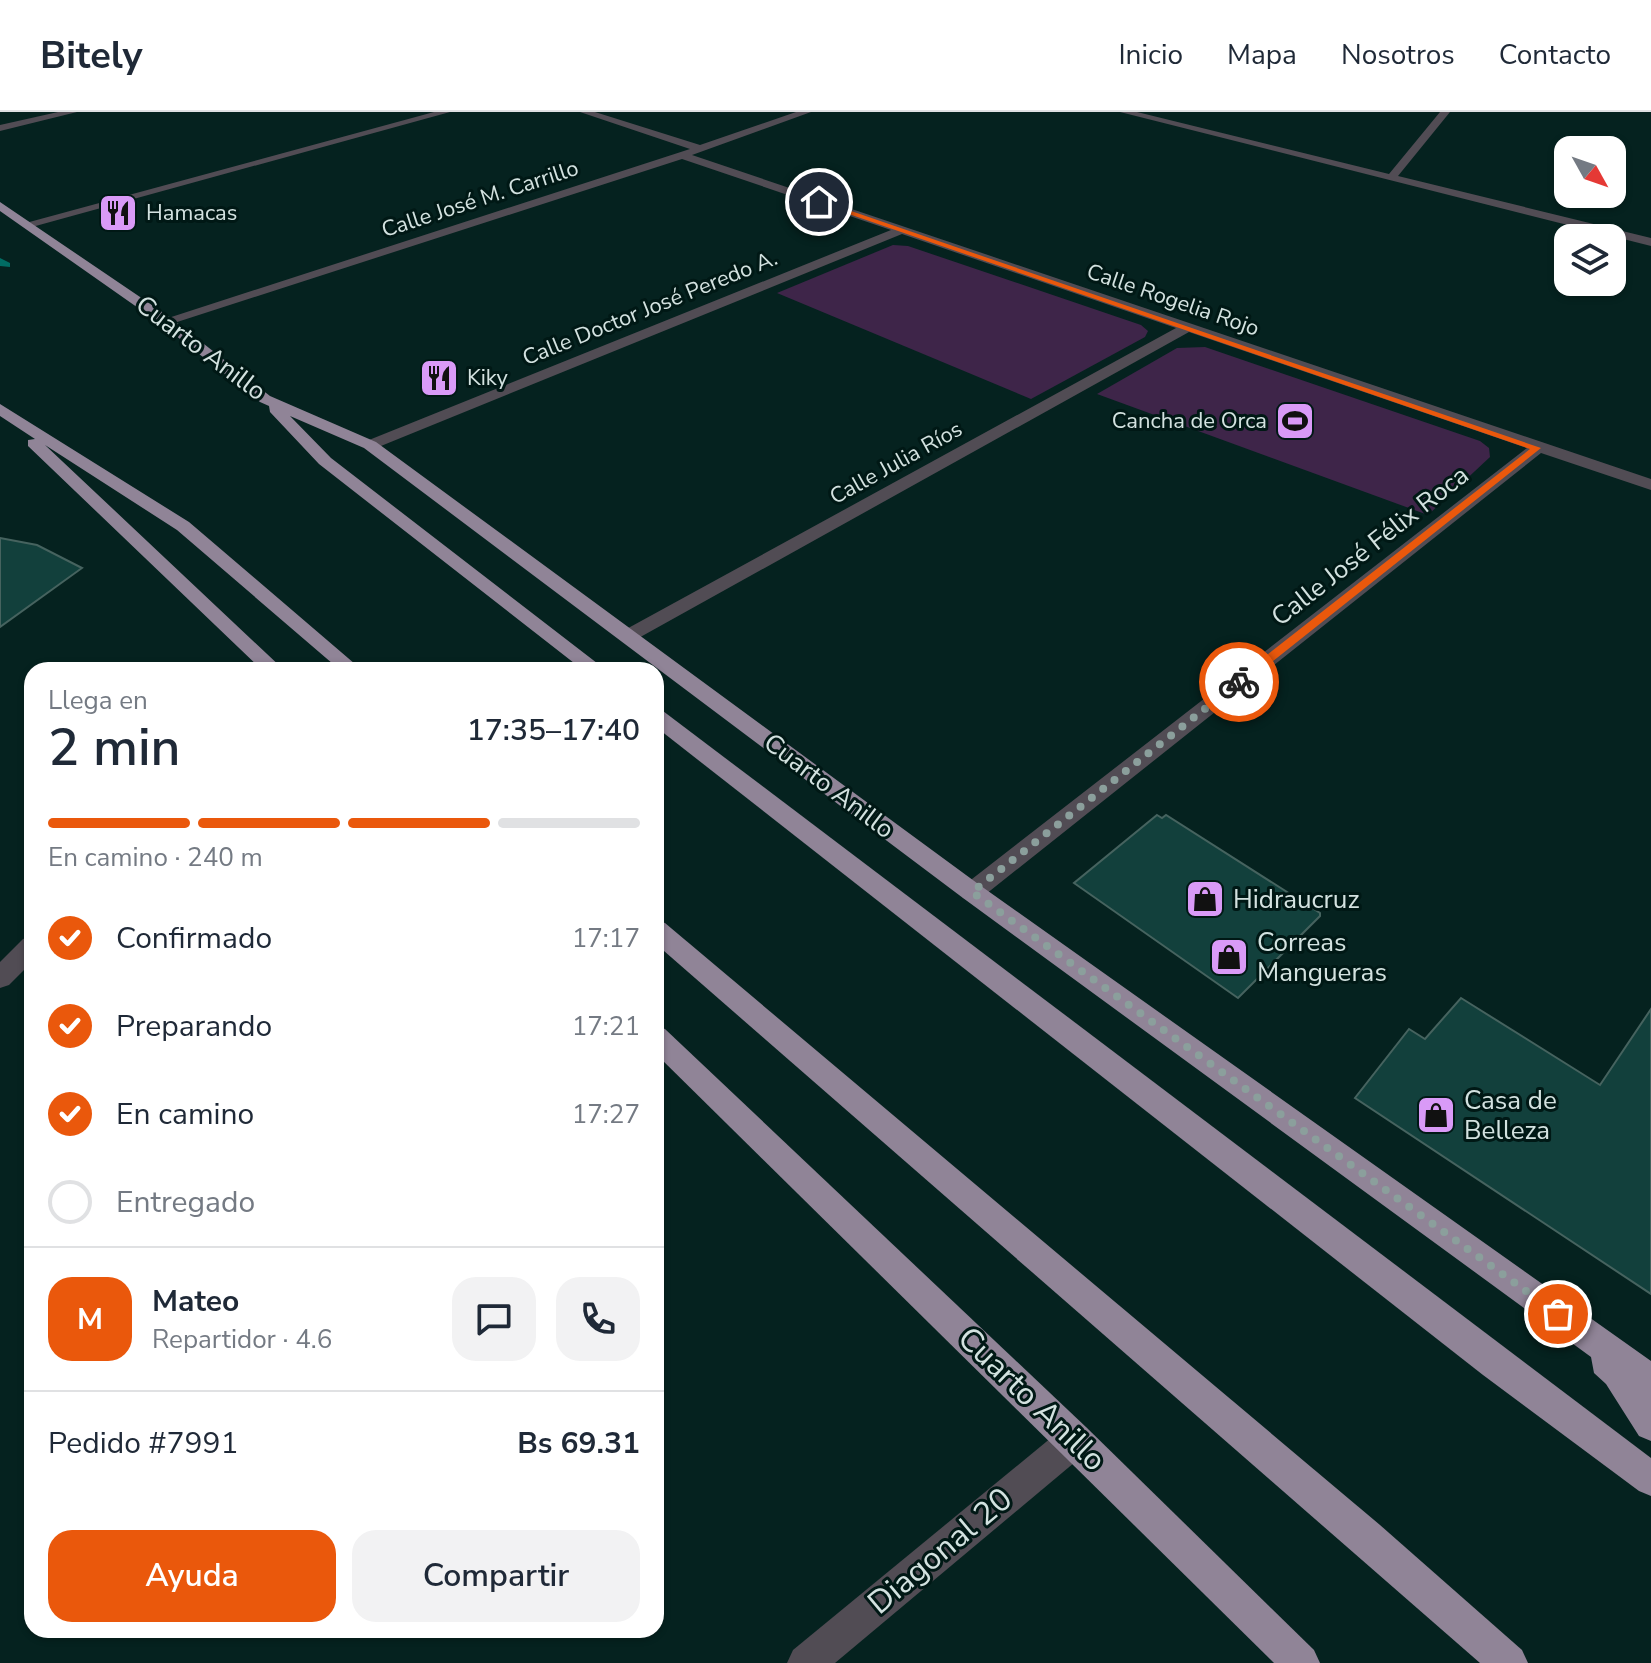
<!DOCTYPE html>
<html lang="es">
<head>
<meta charset="utf-8">
<style>
	:root { --surface:#fff; --page:#f2f2f3; --text:#1f2937; --muted:#747a83; --line:#e0e1e3; --accent:#ea580c }
	body { margin:0; font-family:"Nunito Sans",sans-serif; background:var(--page); color:var(--text); height:100vh; display:flex; flex-direction:column; font-size:30px; white-space:nowrap }
	* { box-sizing:border-box; margin:0 }
	p { font-size:26px; color:var(--muted) }
	.icon { flex:none; width:44px; height:44px; fill:none; stroke:currentColor; stroke-width:2; stroke-linecap:round; stroke-linejoin:round }
	.map { position:relative; flex:1; overflow:hidden }
	.panel { position:absolute; left:24px; top:550px; width:640px; height:976px; display:flex; flex-direction:column; background:var(--surface); border-radius:24px; box-shadow:0 2px 6px #0004 }
	.panel>* { flex:none }
	.needle { width:52px; rotate:130deg }
	.fabs { position:absolute; left:1554px; top:24px; display:grid; gap:16px }
	.fabs a { display:grid; place-items:center; width:72px; height:72px; border-radius:16px; background:var(--surface); box-shadow:0 2px 6px #0004; font-size:40px }
	.pin { position:absolute; display:grid; place-items:center; width:68px; height:68px; color:#fff; margin:-34px; border:4px solid #fff; border-radius:50%; box-shadow:0 2px 8px #0007 }
	.courier { position:absolute; display:grid; place-items:center; width:80px; height:80px; margin:-40px; border:6px solid #ea580c; border-radius:50%; background:#fff; color:#222; box-shadow:0 2px 10px #0007 }
	.overview em { font-style:normal; font-weight:600 }
	.overview div { display:flex; flex-direction:column-reverse }
	.overview { display:flex; align-items:center; justify-content:space-between; height:136px; padding:0 24px }
	h1 { font-size:52px; font-weight:600; line-height:60px }
	.bar { display:grid; grid-template-columns:repeat(4,1fr); gap:12px 8px; align-content:center; height:96px; padding:0 24px }
	.bar i { height:10px; border-radius:6px; background:var(--line) }
	.bar .current { background:var(--accent) }
	.bar p { grid-column:span 4 }
	.line { display:flex; align-items:center; gap:20px; padding:0 24px; border-top:2px solid var(--line) }
	.line div { flex:1 }
	.round { display:grid; place-items:center; flex:none; width:84px; height:84px; border-radius:24px; background:var(--page) }
	ol { padding:0 24px; list-style:none }
	li { display:flex; align-items:center; gap:24px; height:88px }
	li p { margin-inline-start:auto }
	li .icon { padding:8px; border-radius:50%; background:var(--accent); color:#fff; stroke-width:4 }
	li:last-child { color:var(--muted) }
	li i { width:44px; height:44px; border:4px solid var(--line); border-radius:50% }
	.primary-button { display:flex; gap:16px; margin-top:auto; padding:16px 24px }
	.primary-button a { flex:1; height:92px; border-radius:24px; background:var(--accent); color:#fff; font-size:32px; font-weight:600; line-height:92px; text-align:center }
	.primary-button a+a { background:var(--page); color:var(--text) }
	header { display:flex; align-items:center; gap:48px; box-sizing:border-box; height:112px; padding:0 40px; background:var(--surface); border-bottom:2px solid var(--line) }
	header strong { font-size:38px }
	nav { display:flex; gap:44px; margin-inline-start:auto; font-size:28px }
	.map>svg:first-child { display:block }
	.green { fill:#3e2549 }
	.lines { fill:none; stroke-linecap:round; stroke-linejoin:round }
	.stream { fill:#016c63; fill-rule:evenodd }
	.building { fill:#12403c; stroke:#46635f; stroke-width:2 }
	.minor { fill:#514c54; fill-rule:evenodd }
	.trunk { fill:#908497; fill-rule:evenodd }
	.route { fill:#ea580c }
	.done { stroke:#8b9f9c; stroke-width:8; stroke-dasharray:0 14.4 }
	.labels { text-anchor:middle; dominant-baseline:central; stroke-width:6; stroke-linejoin:round; paint-order:stroke }
	.far-street-label { font-size:22px; fill:#d3e2e0; stroke:#001815 }
	.far-poi-label { font-size:22px; fill:#d3e2e0; stroke:#001815; text-anchor:start }
	.street-label { font-size:26px; fill:#d3e2e0; stroke:#001815 }
	.poi-label { font-size:26px; fill:#d3e2e0; stroke:#001815; text-anchor:start }
	.near-street-label { font-size:32px; fill:#d3e2e0; stroke:#001815 }
</style>
</head>
<body>
<header>
<strong>Bitely</strong>
<nav><a>Inicio</a><a>Mapa</a><a>Nosotros</a><a>Contacto</a></nav>
</header>
<div class="map">
<svg width="1651" height="1551" viewBox="0 0 1651 1551">
	<rect width="100%" height="100%" fill="#05221f"/>
	<g class="green">
		<polygon points="893,133 908,134 1141,213 1148,219 1145,225 1031,287 777,181"/>
		<polygon points="1205,235 1480,329 1489,336 1490,345 1428,403 1097,282 1177,236"/>
	</g>
	<g class="lines">
		<polygon class="stream" points="0,146 10,151 10,155 0,154"/>
	</g>
	<g class="building">
		<polygon points="0,426 37,433 82,456 0,515"/>
		<polygon points="1157,703 1162,706 1166,703 1320,801 1320,804 1238,886 1074,771"/>
		<polygon points="1461,886 1600,973 1651,897 1651,1182 1355,986 1409,917 1425,927"/>
	</g>
	<g class="lines">
		<g class="minor">
			<polygon points="58,0 77,0 0,19 0,13"/>
			<polygon points="434,0 450,0 32,115 22,112"/>
			<polygon points="580,0 595,0 700,33 796,0 811,0 692,43 1651,367 1651,378 1541,341 981,786 972,789 963,786 960,780 963,774 1527,336 1189,220 635,528 621,528 618,524 621,520 1176,216 902,122 376,336 364,336 364,330 891,118 682,47 171,212 159,209 690,37"/>
			<polygon points="1120,0 1137,0 1389,62 1440,0 1450,0 1398,64 1651,126 1651,134"/>
			<polygon points="32,824 32,850 9,873 0,876 0,850 23,827"/>
			<polygon points="1075,1311 1087,1316 1092,1328 1087,1340 835,1551 787,1551 793,1538 1063,1316"/>
		</g>
		<g class="trunk">
			<polygon points="0,90 171,206 270,284 376,330 981,774 1651,1249 1651,1329 1639,1324 1606,1272 1594,1261 1591,1245 963,786 364,336 290,304 331,346 606,558 583,558 319,352 270,300 269,294 260,290 161,212 0,99"/>
			<polygon points="0,292 189,410 362,558 340,558 177,418 45,333 284,558 262,558 28,334 28,328 35,327 0,304"/>
			<polygon points="656,597 663,599 1651,1346 1651,1384 1639,1379 1483,1263 656,615"/>
			<polygon points="656,808 665,811 1380,1413 1522,1538 1528,1551 1480,1551 656,832"/>
			<polygon points="656,914 665,917 1087,1316 1314,1538 1320,1551 1274,1551 656,942"/>
		</g>
	</g>
	<polygon class="route" points="817,89 822,89 1541,336 1243,573 1235,573 1235,568 1530,337 817,91"/>
	<g class="lines">
		<polyline class="done" points="1239,570 972,780 1558,1202"/>
	</g>
	<defs>
		<g id="restaurant-square" transform="scale(2)"><rect x="-9" y="-9" width="18" height="18" rx="4" fill="#d99af7" stroke="#001815"/><path d="M-5-6h1v4h1v-4h1v4h1v-4h1v5L-1.5 .5V6h-2V.5L-5-1ZM5-6V6H3V1.5H1.5Q1.5-4 5-6Z" fill="#111"/></g>
		<g id="stadium-square" transform="scale(2)"><rect x="-9" y="-9" width="18" height="18" rx="4" fill="#d99af7" stroke="#001815"/><path d="M0-5a6.5 5 0 1 0 0 10a6.5 5 0 1 0 0-10ZM-3.5-1.8h7v3.6h-7Z" fill="#111"/></g>
		<g id="shop-square" transform="scale(2)"><rect x="-9" y="-9" width="18" height="18" rx="4" fill="#d99af7" stroke="#001815"/><path d="M-5-2.5h2.3a2.7 3.5 0 0 1 5.4 0H5L5.5 6h-11ZM-1.5-2.5h3a1.5 2.3 0 0 0-3 0Z" fill="#111"/></g>
	</defs>
	<g fill-rule="evenodd">
		<use href="#restaurant-square" x="118" y="101"/>
		<use href="#restaurant-square" x="439" y="266"/>
		<use href="#stadium-square" x="1295" y="309"/>
		<use href="#shop-square" x="1205" y="787"/>
		<use href="#shop-square" x="1229" y="845"/>
		<use href="#shop-square" x="1436" y="1003"/>
	</g>
	<g class="labels">
		<g class="far-street-label">
			<text transform="translate(480 87) rotate(-18)">Calle José M. Carrillo</text>
			<text transform="translate(1173 188) rotate(19)">Calle Rogelia Rojo</text>
			<text transform="translate(650 196) rotate(-22)">Calle Doctor José Peredo A.</text>
			<text transform="translate(896 351) rotate(-29)">Calle Julia Ríos</text>
		</g>
		<g class="far-poi-label">
			<text x="146" y="101">Hamacas</text>
			<text x="467" y="266">Kiky</text>
			<text x="1267" y="309" text-anchor="end">Cancha de Orca</text>
		</g>
		<g class="street-label">
			<text transform="translate(201 236) rotate(37)">Cuarto Anillo</text>
			<text transform="translate(1370 434) rotate(-38)">Calle José Félix Roca</text>
			<text transform="translate(829 674) rotate(37)">Cuarto Anillo</text>
		</g>
		<g class="poi-label">
			<text x="1233" y="787">Hidraucruz</text>
			<text x="1257" y="830">Correas<tspan x="1257" dy="30">Mangueras</tspan></text>
			<text x="1464" y="988">Casa de<tspan x="1464" dy="30">Belleza</tspan></text>
		</g>
		<g class="near-street-label">
			<text transform="translate(1032 1287) rotate(44)">Cuarto Anillo</text>
			<text transform="translate(940 1439) rotate(-40)">Diagonal 20</text>
		</g>
	</g>
</svg>
<div class="fabs">
<a><svg class="needle" viewBox="-14 -14 28 28"><path d="M0-13l5 13h-10z" fill="#e53935"/><path d="M0 13l5-13h-10z" fill="#747a83"/></svg></a>
<a><svg class="icon" aria-label="layers" viewBox="0 0 24 24"><path d="M12 4l9 5-9 5-9-5zM3 14l9 5 9-5"/></svg></a>
</div>
<div class="pin" style="left:1558px;top:1202px;background:#ea580c"><svg class="icon" aria-label="bag" viewBox="0 0 24 24"><path d="M5 8h14l-1 12H6zM9 8a3 3 0 0 1 6 0"/></svg></div>
<div class="pin" style="left:819px;top:90px;background:#1f2937"><svg class="icon" aria-label="home" viewBox="0 0 24 24"><path d="M3 11l9-7 9 7M6 9v11h12V9"/></svg></div>
<div class="courier" style="left:1239px;top:570px"><svg class="icon" aria-label="bike" viewBox="0 0 24 24"><circle cx="6" cy="16" r="4"/><circle cx="18" cy="16" r="4"/><path d="M6 16l4-8h5l3 8M10 8l3 8H6M13 5h3"/></svg></div>
<section class="panel">
<div class="overview"><div><h1>2 min</h1><p>Llega en</p></div><em>17:35–17:40</em></div>
<div class="bar"><i class="current"></i><i class="current"></i><i class="current"></i><i></i><p>En camino · 240 m</p></div>
<ol>
<li><svg class="icon" aria-label="check" viewBox="0 0 24 24"><path d="M5 12l5 5 9-10"/></svg>Confirmado<p>17:17</p></li>
<li><svg class="icon" aria-label="check" viewBox="0 0 24 24"><path d="M5 12l5 5 9-10"/></svg>Preparando<p>17:21</p></li>
<li><svg class="icon" aria-label="check" viewBox="0 0 24 24"><path d="M5 12l5 5 9-10"/></svg>En camino<p>17:27</p></li>
<li><i></i>Entregado</li>
</ol>
<div class="line" style="height:144px"><b class="round" style="background:var(--accent);color:#fff">M</b><div><b>Mateo</b><p>Repartidor · 4.6</p></div><a class="round"><svg class="icon" aria-label="chat" viewBox="0 0 24 24"><path d="M4 5h16v11H9l-5 4z"/></svg></a><a class="round"><svg class="icon" aria-label="phone" viewBox="0 0 24 24"><path d="M5 4h4l2 5-3 2q2 4 5 5l2-3 5 2v4C11 20 4 13 5 4z"/></svg></a></div>
<div class="line" style="height:104px"><div>Pedido #7991</div><b>Bs 69.31</b></div>
<div class="primary-button"><a>Ayuda</a><a>Compartir</a></div>
</section>
</div>
</body>
</html>
